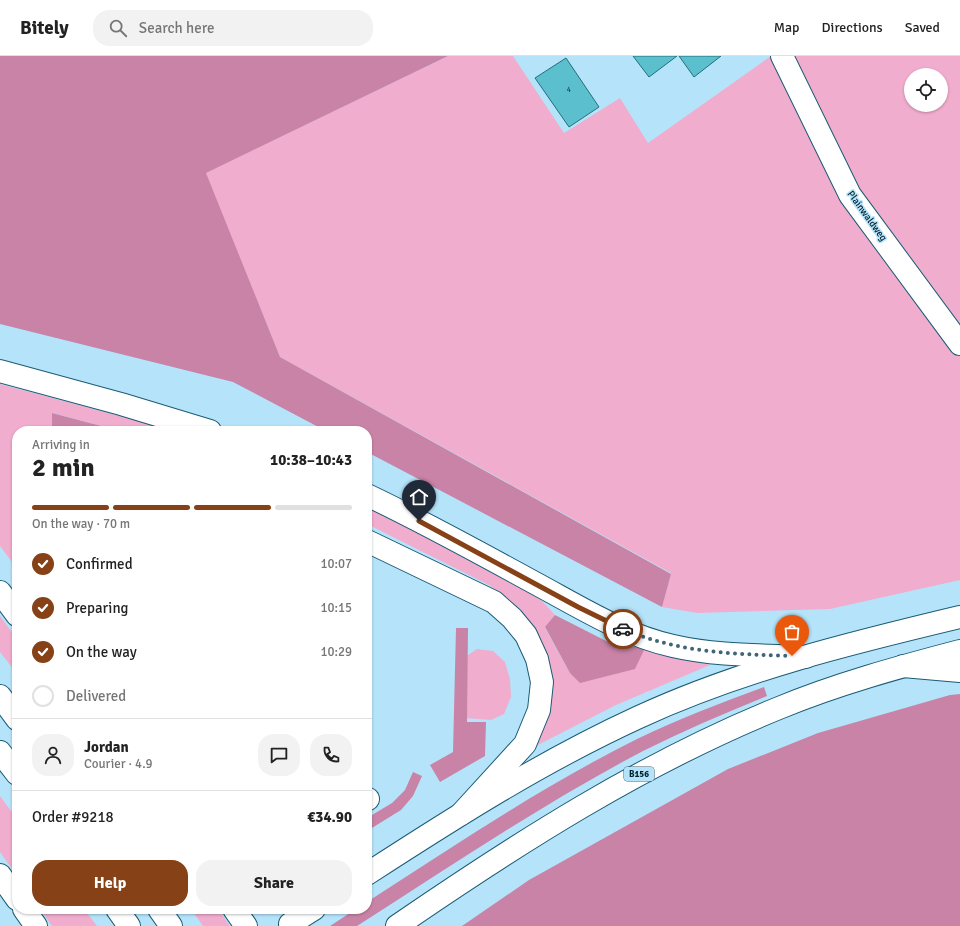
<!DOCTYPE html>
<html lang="en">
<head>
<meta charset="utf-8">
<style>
	:root { --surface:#fff; --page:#f2f2f2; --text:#222; --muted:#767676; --line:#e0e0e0; --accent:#864117 }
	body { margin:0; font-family:Signika,sans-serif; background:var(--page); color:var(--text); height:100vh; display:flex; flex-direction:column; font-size:15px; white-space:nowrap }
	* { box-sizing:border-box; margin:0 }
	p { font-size:13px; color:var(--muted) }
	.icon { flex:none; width:22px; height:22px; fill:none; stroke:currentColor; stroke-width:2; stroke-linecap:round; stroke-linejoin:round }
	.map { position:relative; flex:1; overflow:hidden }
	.panel { position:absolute; left:12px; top:370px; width:360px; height:488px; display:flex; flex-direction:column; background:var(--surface); border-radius:16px; box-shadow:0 1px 3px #0004 }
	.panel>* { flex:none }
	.buttons { position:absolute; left:904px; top:12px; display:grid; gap:8px }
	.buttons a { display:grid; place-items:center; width:44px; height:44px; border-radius:50%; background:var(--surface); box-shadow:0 1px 3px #0004; font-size:20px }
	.pin { position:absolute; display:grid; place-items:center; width:34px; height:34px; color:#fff; margin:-41px -17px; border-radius:50% 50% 50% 0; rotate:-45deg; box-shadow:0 0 4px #0007 }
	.pin .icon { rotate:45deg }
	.courier { position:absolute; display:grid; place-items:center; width:40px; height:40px; margin:-20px; border:3px solid #864117; border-radius:50%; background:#fff; color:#222; box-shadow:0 1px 5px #0007 }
	.overview em { font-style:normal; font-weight:700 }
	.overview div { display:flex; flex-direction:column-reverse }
	.overview { display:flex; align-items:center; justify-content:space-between; height:68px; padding:0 20px }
	h1 { font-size:26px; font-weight:700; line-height:30px }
	.bar { display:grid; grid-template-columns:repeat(4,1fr); gap:6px 4px; align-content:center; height:48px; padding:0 20px }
	.bar i { height:5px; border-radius:3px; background:var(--line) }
	.bar .current { background:var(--accent) }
	.bar p { grid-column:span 4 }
	.line { display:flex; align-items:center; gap:10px; padding:0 20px; border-top:1px solid var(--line) }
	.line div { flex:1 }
	.round { display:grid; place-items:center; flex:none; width:42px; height:42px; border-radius:16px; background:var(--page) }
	ol { padding:0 20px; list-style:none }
	li { display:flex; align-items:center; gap:12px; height:44px }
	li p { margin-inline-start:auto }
	li .icon { padding:4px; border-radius:50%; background:var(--accent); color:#fff; stroke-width:4 }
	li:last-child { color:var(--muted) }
	li i { width:22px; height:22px; border:2px solid var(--line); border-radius:50% }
	.primary-button { display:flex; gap:8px; margin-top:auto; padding:8px 20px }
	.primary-button a { flex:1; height:46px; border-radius:16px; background:var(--accent); color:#fff; font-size:16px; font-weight:700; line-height:46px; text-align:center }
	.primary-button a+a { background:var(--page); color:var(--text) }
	header { display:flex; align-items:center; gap:24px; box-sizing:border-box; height:56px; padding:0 20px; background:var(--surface); border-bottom:1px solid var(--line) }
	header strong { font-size:19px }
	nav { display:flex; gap:22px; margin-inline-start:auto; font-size:14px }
	.search { width:280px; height:36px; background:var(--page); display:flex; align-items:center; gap:10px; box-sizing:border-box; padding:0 14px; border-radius:16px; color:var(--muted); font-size:15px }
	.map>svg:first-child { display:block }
	.green { fill:#f1adce; fill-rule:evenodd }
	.forest { fill:#c983a6 }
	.building { fill:#5cbfce; stroke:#21707b }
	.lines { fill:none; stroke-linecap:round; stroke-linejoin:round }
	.minor-casing { stroke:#1a5b75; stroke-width:24 }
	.major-casing { stroke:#1a5b75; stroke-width:24 }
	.highway-casing { stroke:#1a5b75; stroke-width:24 }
	.minor { stroke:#fff; stroke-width:22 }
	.major { stroke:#fff; stroke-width:22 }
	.highway { stroke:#fff; stroke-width:22 }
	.done { stroke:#3f6576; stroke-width:4; stroke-dasharray:0 7.2 }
	.route { stroke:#864117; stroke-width:5 }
	.labels { text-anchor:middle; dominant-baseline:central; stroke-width:3; stroke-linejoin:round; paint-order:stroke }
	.number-label { font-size:8px; fill:#174857 }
	.shield { fill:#b5e4fa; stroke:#365c6c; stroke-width:1 }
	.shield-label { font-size:9px; font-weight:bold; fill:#00212f }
	.street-label { font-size:10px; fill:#00212f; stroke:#b5e4fa }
</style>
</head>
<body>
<header>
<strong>Bitely</strong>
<div class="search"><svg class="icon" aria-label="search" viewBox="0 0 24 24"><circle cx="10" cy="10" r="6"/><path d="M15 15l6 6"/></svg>Search here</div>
<nav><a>Map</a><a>Directions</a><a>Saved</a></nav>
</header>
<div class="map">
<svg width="960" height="870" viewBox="0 0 960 870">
	<rect width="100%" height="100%" fill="#b5e4fa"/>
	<g class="green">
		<path d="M448,0h65l51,77 56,-35 28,45 123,-87h189v524l-130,29 -133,4 -35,-6 9,-34 -391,-216 -75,-184zM911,19h30v30h-30z"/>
		<polygon points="0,328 176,375 120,375 53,357 52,375 17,375 17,513 0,490"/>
		<polygon points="367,449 525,532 543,546 555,559 545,572 570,617 645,592 710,609 616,649 534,691 544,672 549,654 528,564 511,546 489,529 367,468"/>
		<polygon points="0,560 17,583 17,618 0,596"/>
		<polygon points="477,593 493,595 505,606 510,623 511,641 504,658 491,664 465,662 465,601"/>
		<polygon points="0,740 17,763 17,820 0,796"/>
		<polygon points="40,853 84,853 97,870 52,870"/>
		<polygon points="191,853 218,853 230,870 203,870"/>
	</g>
	<g class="forest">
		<polygon points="0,0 448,0 206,117 280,301 671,518 662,551 367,396 367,375 326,375 233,326 0,268"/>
		<polygon points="52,357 120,375 52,375"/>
		<polygon points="555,559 614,589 645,592 635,613 580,627 570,617 545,571"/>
		<polygon points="456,572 468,572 467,666 486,666 485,700 440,726 430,709 453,696"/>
		<path d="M764,631l3,9c-42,17 -84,35 -124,55 -99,52 -192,115 -286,175h-27l26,-17h11v-7c88,-57 176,-116 270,-163 41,-20 84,-36 127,-52z"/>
		<polygon points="960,638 960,870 462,870 529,824 728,713 818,677 950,639"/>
		<polygon points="413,716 422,720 413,740 401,754 367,775 367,762 392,747 405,734"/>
	</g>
	<g class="building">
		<polygon points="633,0 677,0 649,21"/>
		<polygon points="679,0 721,0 694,21"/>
		<polygon points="566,2 599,51 569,71 535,22"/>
	</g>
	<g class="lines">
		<g class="minor-casing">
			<g id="minor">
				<polyline points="782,0 850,139 960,288"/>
				<polyline points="367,743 368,743"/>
			</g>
		</g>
		<g class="major-casing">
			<g id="major">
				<path d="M367,818c88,-57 176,-113 272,-157 102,-47 212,-74 321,-100"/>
				<polyline points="290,868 314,853"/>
				<path d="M397,870c121,-83 246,-163 382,-218 58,-24 120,-41 181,-57"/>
			</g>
		</g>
		<g class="highway-casing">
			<g id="highway">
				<polyline points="0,315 121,348 210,375"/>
				<path d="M367,439c57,27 111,57 166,87 45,24 90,53 140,64 43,10 89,9 133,11"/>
				<polyline points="367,485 494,546 512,562 526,579 537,603 542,626 539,654 525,688 461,758"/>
				<polyline points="0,536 17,559"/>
				<polyline points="903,610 960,615"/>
				<polyline points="0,640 17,663"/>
				<polyline points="0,696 17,718"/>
				<polyline points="0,819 17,843"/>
				<polyline points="24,853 36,870"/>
				<polyline points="117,853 129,870"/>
				<polyline points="159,853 171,870"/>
				<polyline points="234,853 246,870"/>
			</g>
		</g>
		<use href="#minor" class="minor"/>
		<use href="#major" class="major"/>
		<use href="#highway" class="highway"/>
	</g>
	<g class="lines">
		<path class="done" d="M623,573c56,24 110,25 169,27"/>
		<polyline class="route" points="419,465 578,551 623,573"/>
	</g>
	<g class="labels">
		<g class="number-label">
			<text x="569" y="33">4</text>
		</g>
		<rect class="shield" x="624" y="711" width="30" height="14" rx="3"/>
		<g class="shield-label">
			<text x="639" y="718">B156</text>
		</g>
		<g class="street-label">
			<text transform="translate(867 160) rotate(54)">Plainwaldweg</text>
		</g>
	</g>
</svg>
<div class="buttons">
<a><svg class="icon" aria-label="locate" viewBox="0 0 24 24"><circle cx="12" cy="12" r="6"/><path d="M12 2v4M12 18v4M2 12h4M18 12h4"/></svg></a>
</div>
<div class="pin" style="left:792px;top:600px;background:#ea580c"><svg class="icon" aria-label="bag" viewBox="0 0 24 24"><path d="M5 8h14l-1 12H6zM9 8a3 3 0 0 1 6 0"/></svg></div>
<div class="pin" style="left:419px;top:465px;background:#1f2937"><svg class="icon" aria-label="home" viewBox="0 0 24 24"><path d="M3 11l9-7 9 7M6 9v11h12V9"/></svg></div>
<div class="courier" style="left:623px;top:573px"><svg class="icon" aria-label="car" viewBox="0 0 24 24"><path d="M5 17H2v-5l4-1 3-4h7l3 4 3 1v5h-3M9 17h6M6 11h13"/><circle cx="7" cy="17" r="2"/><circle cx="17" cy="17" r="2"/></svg></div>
<section class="panel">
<div class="overview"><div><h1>2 min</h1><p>Arriving in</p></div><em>10:38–10:43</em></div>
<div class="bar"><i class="current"></i><i class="current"></i><i class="current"></i><i></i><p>On the way · 70 m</p></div>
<ol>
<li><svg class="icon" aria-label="check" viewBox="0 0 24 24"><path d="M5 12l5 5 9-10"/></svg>Confirmed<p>10:07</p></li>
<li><svg class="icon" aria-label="check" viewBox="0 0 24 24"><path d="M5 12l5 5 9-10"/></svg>Preparing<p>10:15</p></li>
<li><svg class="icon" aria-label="check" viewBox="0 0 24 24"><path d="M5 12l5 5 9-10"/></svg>On the way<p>10:29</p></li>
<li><i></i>Delivered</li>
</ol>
<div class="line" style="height:72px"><a class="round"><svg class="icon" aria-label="person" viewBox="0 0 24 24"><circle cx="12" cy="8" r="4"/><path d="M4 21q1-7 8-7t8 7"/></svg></a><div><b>Jordan</b><p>Courier · 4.9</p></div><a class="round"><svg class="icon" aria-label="chat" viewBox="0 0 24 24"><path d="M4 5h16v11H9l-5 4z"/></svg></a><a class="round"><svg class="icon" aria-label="phone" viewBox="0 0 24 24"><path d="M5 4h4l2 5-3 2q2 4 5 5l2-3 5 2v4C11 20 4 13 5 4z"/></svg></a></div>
<div class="line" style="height:52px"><div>Order #9218</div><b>€34.90</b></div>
<div class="primary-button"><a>Help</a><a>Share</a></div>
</section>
</div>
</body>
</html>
